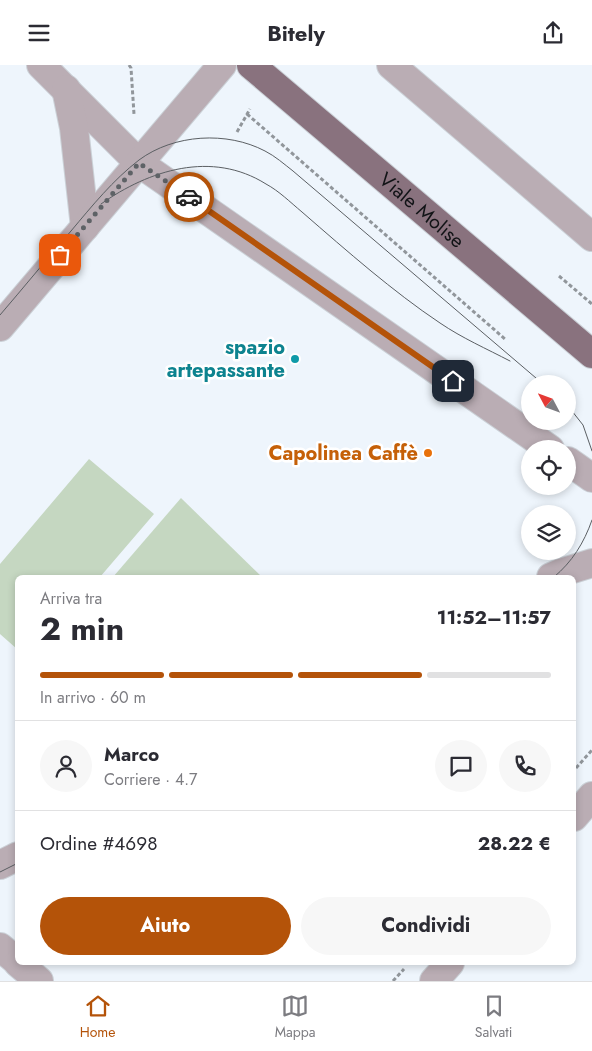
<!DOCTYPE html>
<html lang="it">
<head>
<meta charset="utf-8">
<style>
	:root { --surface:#fff; --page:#f7f7f7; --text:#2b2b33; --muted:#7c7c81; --line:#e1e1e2; --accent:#b45309 }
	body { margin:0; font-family:Jost,sans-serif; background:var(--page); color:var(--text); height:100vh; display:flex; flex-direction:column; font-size:19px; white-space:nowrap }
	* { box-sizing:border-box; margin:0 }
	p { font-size:16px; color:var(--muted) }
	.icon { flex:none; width:28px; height:28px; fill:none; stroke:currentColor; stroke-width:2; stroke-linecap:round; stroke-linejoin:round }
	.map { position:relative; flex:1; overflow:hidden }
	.sheet { position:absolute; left:15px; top:510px; width:561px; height:390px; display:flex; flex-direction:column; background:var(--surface); border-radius:8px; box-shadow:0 2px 8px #0003 }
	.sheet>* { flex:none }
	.needle { width:32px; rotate:311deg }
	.controls { position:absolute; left:521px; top:310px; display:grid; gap:10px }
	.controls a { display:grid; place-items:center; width:55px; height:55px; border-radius:50%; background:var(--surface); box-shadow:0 2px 8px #0003; font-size:25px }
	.pin { position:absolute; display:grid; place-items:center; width:42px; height:42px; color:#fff; margin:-21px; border-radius:10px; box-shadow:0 2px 8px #0006 }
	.courier { position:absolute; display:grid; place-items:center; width:50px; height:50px; margin:-25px; border:4px solid #b45309; border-radius:50%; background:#fff; color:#222; box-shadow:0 1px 6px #0007 }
	.overview em { font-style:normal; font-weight:700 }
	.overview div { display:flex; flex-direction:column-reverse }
	.overview { display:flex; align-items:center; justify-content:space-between; height:85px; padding:0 25px }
	h1 { font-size:32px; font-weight:700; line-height:38px }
	.bar { display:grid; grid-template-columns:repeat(4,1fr); gap:8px 5px; align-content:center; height:60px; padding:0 25px }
	.bar i { height:6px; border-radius:4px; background:var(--line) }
	.bar .selected { background:var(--accent) }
	.bar p { grid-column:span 4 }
	.line { display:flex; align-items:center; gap:12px; padding:0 25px; border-top:1px solid var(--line) }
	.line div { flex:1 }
	.round { display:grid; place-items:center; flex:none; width:52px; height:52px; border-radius:26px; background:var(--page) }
	.cta { display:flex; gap:10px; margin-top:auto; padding:10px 25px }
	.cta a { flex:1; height:58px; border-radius:30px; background:var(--accent); color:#fff; font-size:20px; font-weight:700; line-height:58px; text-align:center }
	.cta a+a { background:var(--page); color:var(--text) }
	header { display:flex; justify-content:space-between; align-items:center; height:65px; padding:0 25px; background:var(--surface); font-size:22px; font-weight:700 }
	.menu { display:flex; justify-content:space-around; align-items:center; height:70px; border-top:1px solid var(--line); background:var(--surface); font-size:14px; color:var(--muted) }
	.menu a { display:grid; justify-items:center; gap:2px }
	.menu .selected { color:var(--accent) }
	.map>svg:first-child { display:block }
	.green { fill:#c5d7c1 }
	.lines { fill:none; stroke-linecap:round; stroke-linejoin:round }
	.minor-casing { stroke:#cbd1d7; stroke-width:30 }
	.major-casing { stroke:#cbd1d7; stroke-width:30 }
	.path { stroke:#91969b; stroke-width:3; stroke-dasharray:4 2.5; stroke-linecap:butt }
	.minor { stroke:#baadb4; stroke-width:28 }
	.major { stroke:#89727e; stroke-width:28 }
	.tram { stroke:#5b5f63; stroke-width:1 }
	.done { stroke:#5e6266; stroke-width:5; stroke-dasharray:0 9 }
	.route { stroke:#b45309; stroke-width:6 }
	.culture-dot { fill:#0f9aa8; stroke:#fff; stroke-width:2 }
	.food-dot { fill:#e8710a; stroke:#fff; stroke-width:2 }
	.labels { text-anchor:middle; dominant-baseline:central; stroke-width:5; stroke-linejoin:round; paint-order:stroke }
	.street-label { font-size:20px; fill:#111316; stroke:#fff }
	.culture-label { font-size:20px; font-weight:bold; fill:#0d838f; stroke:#fff; text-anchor:end }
	.food-label { font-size:20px; font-weight:bold; fill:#c56008; stroke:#fff; text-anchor:end }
</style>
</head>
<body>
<header><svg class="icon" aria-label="menu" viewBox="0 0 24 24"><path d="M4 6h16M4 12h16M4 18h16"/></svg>Bitely<svg class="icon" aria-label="share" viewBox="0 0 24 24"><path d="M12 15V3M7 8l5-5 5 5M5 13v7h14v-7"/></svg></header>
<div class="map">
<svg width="592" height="916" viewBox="0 0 592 916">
	<rect width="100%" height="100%" fill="#eef5fc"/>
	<g class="green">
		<polygon points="89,394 154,449 100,512 18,512 17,584 0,569 0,499"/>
		<polygon points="181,433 262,512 113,512"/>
	</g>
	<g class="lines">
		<g class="minor-casing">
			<g id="minor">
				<polyline points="41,0 139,98 550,384"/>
				<polyline points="391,0 592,172"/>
				<polyline points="66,24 74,63 85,162"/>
				<polyline points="0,262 222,0"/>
				<polyline points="568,396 592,413"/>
				<polyline points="551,512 560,508 592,498"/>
				<polyline points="574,752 592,731"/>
				<polyline points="0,800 18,791"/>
				<polyline points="0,882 18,897"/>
				<polyline points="18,898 39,916"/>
				<polyline points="434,916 450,898"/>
			</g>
		</g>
		<g class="major-casing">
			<g id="major">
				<path id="s1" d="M251,0l341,289"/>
			</g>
		</g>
		<g class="path">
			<polyline points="129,0 131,3 134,49"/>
			<polyline points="247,49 505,274"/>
			<polyline points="237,67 250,44"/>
			<polyline points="559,211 592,239"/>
			<polyline points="576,703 592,685"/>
			<polyline points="393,916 404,904"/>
		</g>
		<use href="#minor" class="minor"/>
		<use href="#major" class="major"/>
		<g class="tram">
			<path d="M101,139c48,-34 111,-54 165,-20 13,7 24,18 36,28 23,20 46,40 69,59 22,18 45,36 69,52 22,15 47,26 70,38"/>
			<path d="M0,250c24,-28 47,-56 71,-84 21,-25 42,-51 68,-71 35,-26 88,-29 126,-9 10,5 19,13 28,20l250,213"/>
			<polyline points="568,341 583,360 592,386"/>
			<path d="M554,512c18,-15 30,-34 38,-57"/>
			<polyline points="0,807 18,798"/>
		</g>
	</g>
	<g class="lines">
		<polyline class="done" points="60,190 139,98 189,132"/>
		<polyline class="route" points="189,132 453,316"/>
	</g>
	<circle class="culture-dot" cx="295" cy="294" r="5"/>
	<circle class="food-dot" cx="428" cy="388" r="5"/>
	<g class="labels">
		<g class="street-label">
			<text stroke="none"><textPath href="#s1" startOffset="224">Viale Molise</textPath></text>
		</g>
		<g class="culture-label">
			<text x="285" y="282">spazio<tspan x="285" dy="23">artepassante</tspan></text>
		</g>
		<g class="food-label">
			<text x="418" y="388">Capolinea Caffè</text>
		</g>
	</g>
</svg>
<div class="controls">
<a><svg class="needle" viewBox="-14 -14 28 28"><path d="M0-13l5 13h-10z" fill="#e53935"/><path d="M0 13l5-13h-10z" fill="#7c7c81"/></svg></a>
<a><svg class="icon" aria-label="locate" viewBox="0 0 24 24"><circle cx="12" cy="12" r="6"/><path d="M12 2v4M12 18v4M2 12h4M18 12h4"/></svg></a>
<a><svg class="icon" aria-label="layers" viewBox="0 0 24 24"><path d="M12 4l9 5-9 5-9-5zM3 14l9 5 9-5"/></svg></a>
</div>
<div class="pin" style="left:60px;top:190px;background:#ea580c"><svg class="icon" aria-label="bag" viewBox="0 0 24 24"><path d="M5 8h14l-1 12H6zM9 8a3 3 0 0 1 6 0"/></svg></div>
<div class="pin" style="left:453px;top:316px;background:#1f2937"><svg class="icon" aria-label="home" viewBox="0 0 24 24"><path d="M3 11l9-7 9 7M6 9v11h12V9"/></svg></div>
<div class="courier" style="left:189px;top:132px"><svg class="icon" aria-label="car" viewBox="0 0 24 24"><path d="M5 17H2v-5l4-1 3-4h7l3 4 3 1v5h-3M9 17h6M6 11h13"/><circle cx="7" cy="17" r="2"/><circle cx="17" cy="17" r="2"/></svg></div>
<section class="sheet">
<div class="overview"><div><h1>2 min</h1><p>Arriva tra</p></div><em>11:52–11:57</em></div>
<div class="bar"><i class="selected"></i><i class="selected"></i><i class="selected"></i><i></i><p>In arrivo · 60 m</p></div>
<div class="line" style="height:90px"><a class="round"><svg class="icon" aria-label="person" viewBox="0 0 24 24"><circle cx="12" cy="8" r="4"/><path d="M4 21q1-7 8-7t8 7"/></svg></a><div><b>Marco</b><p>Corriere · 4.7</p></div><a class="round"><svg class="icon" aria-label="chat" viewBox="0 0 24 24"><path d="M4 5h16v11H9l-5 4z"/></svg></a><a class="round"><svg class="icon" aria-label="phone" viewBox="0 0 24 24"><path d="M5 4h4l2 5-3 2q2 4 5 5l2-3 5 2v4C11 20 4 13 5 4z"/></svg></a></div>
<div class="line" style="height:65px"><div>Ordine #4698</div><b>28.22 €</b></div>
<div class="cta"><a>Aiuto</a><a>Condividi</a></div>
</section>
</div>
<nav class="menu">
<a class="selected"><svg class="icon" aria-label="home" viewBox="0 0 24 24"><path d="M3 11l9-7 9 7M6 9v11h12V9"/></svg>Home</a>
<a><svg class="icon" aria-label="map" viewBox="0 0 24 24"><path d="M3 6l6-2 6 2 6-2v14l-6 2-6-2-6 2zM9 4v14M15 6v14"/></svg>Mappa</a>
<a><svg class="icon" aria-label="saved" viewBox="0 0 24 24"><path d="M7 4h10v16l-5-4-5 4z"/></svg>Salvati</a>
</nav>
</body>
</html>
